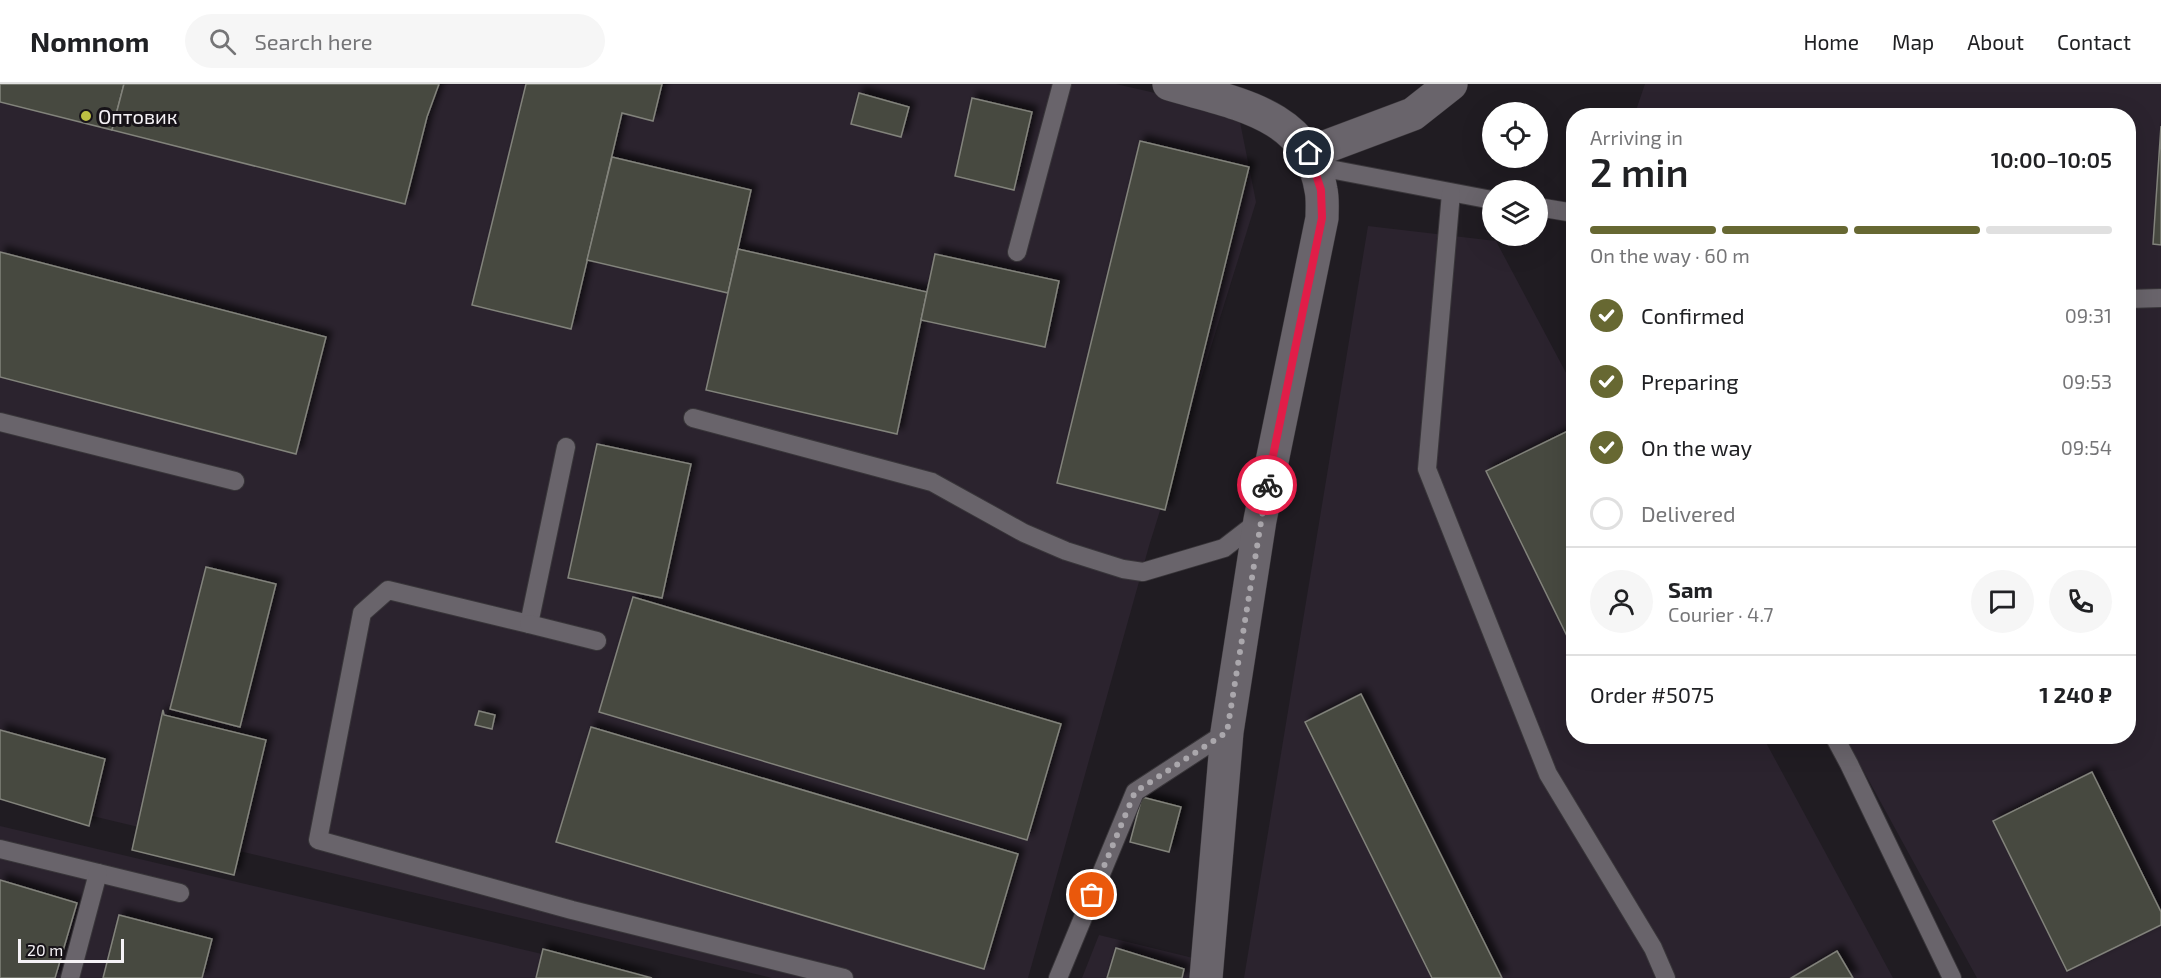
<!DOCTYPE html>
<html lang="en">
<head>
<meta charset="utf-8">
<style>
	:root { --surface:#fff; --page:#f6f6f6; --text:#202124; --muted:#757577; --line:#e0e0e0; --accent:#676832 }
	body { margin:0; font-family:"Exo 2",sans-serif; background:var(--page); color:var(--text); height:100vh; display:flex; flex-direction:column; font-size:22px; white-space:nowrap }
	* { box-sizing:border-box; margin:0 }
	p { font-size:20px; color:var(--muted) }
	.icon { flex:none; width:33px; height:33px; fill:none; stroke:currentColor; stroke-width:2; stroke-linecap:round; stroke-linejoin:round }
	.map { position:relative; flex:1; overflow:hidden }
	.sheet { position:absolute; left:1566px; top:24px; width:570px; height:636px; display:flex; flex-direction:column; background:var(--surface); border-radius:24px; box-shadow:0 6px 24px #0002 }
	.sheet>* { flex:none }
	.tools { position:absolute; left:1482px; top:18px; display:grid; gap:12px }
	.tools a { display:grid; place-items:center; width:66px; height:66px; border-radius:50%; background:var(--surface); box-shadow:0 6px 24px #0002; font-size:30px }
	.scale { position:absolute; left:18px; bottom:15px; width:106px; box-sizing:border-box; padding-left:6px; border:3px solid #f5f2f6; border-top:0; font-size:16px; line-height:21px; white-space:nowrap; color:#f5f2f6; -webkit-text-stroke:4px #171318; paint-order:stroke }
	.pin { position:absolute; display:grid; place-items:center; width:51px; height:51px; color:#fff; margin:-26px; border:3px solid #fff; border-radius:50%; box-shadow:0 2px 6px #0007 }
	.courier { position:absolute; display:grid; place-items:center; width:60px; height:60px; margin:-30px; border:4px solid #e11d48; border-radius:50%; background:#fff; color:#222; box-shadow:0 2px 8px #0007 }
	.overview em { font-style:normal; font-weight:600 }
	.overview div { display:flex; flex-direction:column-reverse }
	.overview { display:flex; align-items:center; justify-content:space-between; height:102px; padding:0 24px }
	h1 { font-size:39px; font-weight:600; line-height:45px }
	.bar { display:grid; grid-template-columns:repeat(4,1fr); gap:9px 6px; align-content:center; height:72px; padding:0 24px }
	.bar i { height:8px; border-radius:4px; background:var(--line) }
	.bar .current { background:var(--accent) }
	.bar p { grid-column:span 4 }
	.line { display:flex; align-items:center; gap:15px; padding:0 24px; border-top:2px solid var(--line) }
	.line div { flex:1 }
	.round { display:grid; place-items:center; flex:none; width:63px; height:63px; border-radius:32px; background:var(--page) }
	ol { padding:0 24px; list-style:none }
	li { display:flex; align-items:center; gap:18px; height:66px }
	li p { margin-inline-start:auto }
	li .icon { padding:6px; border-radius:50%; background:var(--accent); color:#fff; stroke-width:4 }
	li:last-child { color:var(--muted) }
	li i { width:33px; height:33px; border:3px solid var(--line); border-radius:50% }
	header { display:flex; align-items:center; gap:36px; box-sizing:border-box; height:84px; padding:0 30px; background:var(--surface); border-bottom:2px solid var(--line) }
	header strong { font-size:28px }
	nav { display:flex; gap:33px; margin-inline-start:auto; font-size:21px }
	.search { width:420px; height:54px; background:var(--page); display:flex; align-items:center; gap:15px; box-sizing:border-box; padding:0 21px; border-radius:33px; color:var(--muted); font-size:22px }
	.map>svg:first-child { display:block }
	.built { fill:#2b232e }
	.building { fill:#474840; stroke:#82837b; stroke-width:1.5; filter:url(#shadow) }
	.lines { fill:none; stroke-linecap:round; stroke-linejoin:round }
	.service-casing { stroke:#39363a; stroke-width:20 }
	.minor-casing { stroke:#39363a; stroke-width:34 }
	.tertiary-casing { stroke:#39363a; stroke-width:34 }
	.service { stroke:#69646b; stroke-width:18 }
	.minor { stroke:#69646b; stroke-width:33 }
	.tertiary { stroke:#69646b; stroke-width:33 }
	.done { stroke:#aaa7ac; stroke-width:6; stroke-dasharray:0 10.8 }
	.route { stroke:#e11d48; stroke-width:8 }
	.poi-dot { fill:#bdbf43; stroke:#171318; stroke-width:2 }
	.labels { text-anchor:middle; dominant-baseline:central; stroke-width:6; stroke-linejoin:round; paint-order:stroke }
	.poi-label { font-size:20px; fill:#f5f2f6; stroke:#171318; text-anchor:start }
</style>
</head>
<body>
<header>
<strong>Nomnom</strong>
<div class="search"><svg class="icon" aria-label="search" viewBox="0 0 24 24"><circle cx="10" cy="10" r="6"/><path d="M15 15l6 6"/></svg>Search here</div>
<nav><a>Home</a><a>Map</a><a>About</a><a>Contact</a></nav>
</header>
<div class="map">
<svg width="2161" height="894" viewBox="0 0 2161 894">
	<defs>
		<filter id="shadow"><feDropShadow dx="5.5" dy="-5.5" stdDeviation="3" flood-color="#0009"/></filter>
	</defs>
	<rect width="100%" height="100%" fill="#201c22"/>
	<g class="built">
		<polygon points="0,0 1116,0 1238,28 1256,118 1149,462 1028,894 772,894 0,710"/>
		<polygon points="1645,0 2161,0 2161,894 1977,894 1845,653 2128,652 2128,32 1634,32"/>
		<polygon points="1368,142 1496,157 1573,302 1574,652 1763,653 1893,894 1244,894"/>
		<polygon points="0,742 644,894 0,894"/>
		<polygon points="1099,851 1197,875 1192,894 1082,894"/>
	</g>
	<g class="building">
		<polygon points="0,0 124,0 112,46 0,18"/>
		<polygon points="124,0 439,0 427,33 405,120 112,46"/>
		<polygon points="526,0 662,0 653,37 622,29 571,245 472,221"/>
		<polygon points="859,9 909,23 901,53 851,40"/>
		<polygon points="972,14 1032,28 1014,106 955,92"/>
		<polygon points="2161,42 2161,161 2153,160"/>
		<polygon points="1140,57 1249,83 1165,426 1057,399"/>
		<polygon points="612,73 751,106 728,209 587,176"/>
		<polygon points="738,165 927,208 897,350 706,306"/>
		<polygon points="0,168 326,253 296,370 0,293"/>
		<polygon points="935,170 1059,197 1045,263 921,236"/>
		<polygon points="1574,344 1574,549 1567,552 1486,387"/>
		<polygon points="597,360 691,380 662,514 568,494"/>
		<polygon points="206,483 276,500 240,643 170,625"/>
		<polygon points="633,513 1061,640 1027,756 599,628"/>
		<polygon points="1361,610 1502,894 1432,894 1305,638"/>
		<polygon points="163,626 164,631 266,656 234,791 132,766"/>
		<polygon points="479,627 495,631 492,645 475,641"/>
		<polygon points="591,643 1018,770 984,885 556,758"/>
		<polygon points="0,646 105,675 89,742 0,715"/>
		<polygon points="2092,688 2161,828 2161,841 2067,887 1993,737"/>
		<polygon points="1142,713 1181,723 1169,768 1130,758"/>
		<polygon points="0,796 77,819 55,894 0,894"/>
		<polygon points="119,831 212,855 202,894 103,894"/>
		<polygon points="1116,864 1184,885 1182,894 1107,894"/>
		<polygon points="543,865 652,894 536,894"/>
		<polygon points="1837,867 1853,894 1791,894"/>
	</g>
	<g class="lines">
		<g class="service-casing">
			<g id="service">
				<polyline points="1314,82 1492,116"/>
				<polyline points="1451,109 1427,385 1548,690 1653,864 1666,894"/>
				<polyline points="1538,123 1574,129"/>
				<polyline points="1017,168 1062,0"/>
				<polyline points="2128,215 2161,214"/>
				<polyline points="693,334 932,398 1024,449 1066,467 1123,485 1143,488 1224,464 1259,437"/>
				<polyline points="0,338 235,397"/>
				<polyline points="566,363 529,540 388,506 362,529 318,756 572,826 844,894"/>
				<polyline points="529,540 597,557"/>
				<polyline points="1834,652 1849,680 1952,894"/>
				<polyline points="0,765 180,809"/>
				<polyline points="70,894 98,789"/>
				<polyline points="1058,894 1135,708 1227,648"/>
			</g>
		</g>
		<g class="minor-casing">
			<polyline id="minor" points="1309,69 1413,30 1451,0"/>
		</g>
		<g class="tertiary-casing">
			<path id="tertiary" d="M1169,0c63,19 140,28 152,106 2,9 1,19 1,28l-62,302 -33,212 -21,246"/>
		</g>
		<use href="#service" class="service"/>
		<use href="#minor" class="minor"/>
		<use href="#tertiary" class="tertiary"/>
	</g>
	<g class="lines">
		<polyline class="done" points="1092,811 1135,708 1227,648 1267,401"/>
		<polyline class="route" points="1267,401 1322,134 1321,106 1309,69"/>
	</g>
	<circle class="poi-dot" cx="86" cy="32" r="6"/>
	<g class="labels">
		<g class="poi-label">
			<text x="98" y="32">Оптовик</text>
		</g>
	</g>
</svg>
<div class="tools">
<a><svg class="icon" aria-label="locate" viewBox="0 0 24 24"><circle cx="12" cy="12" r="6"/><path d="M12 2v4M12 18v4M2 12h4M18 12h4"/></svg></a>
<a><svg class="icon" aria-label="layers" viewBox="0 0 24 24"><path d="M12 4l9 5-9 5-9-5zM3 14l9 5 9-5"/></svg></a>
</div>
<div class="scale">20 m</div>
<div class="pin" style="left:1092px;top:811px;background:#ea580c"><svg class="icon" aria-label="bag" viewBox="0 0 24 24"><path d="M5 8h14l-1 12H6zM9 8a3 3 0 0 1 6 0"/></svg></div>
<div class="pin" style="left:1309px;top:69px;background:#1f2937"><svg class="icon" aria-label="home" viewBox="0 0 24 24"><path d="M3 11l9-7 9 7M6 9v11h12V9"/></svg></div>
<div class="courier" style="left:1267px;top:401px"><svg class="icon" aria-label="bike" viewBox="0 0 24 24"><circle cx="6" cy="16" r="4"/><circle cx="18" cy="16" r="4"/><path d="M6 16l4-8h5l3 8M10 8l3 8H6M13 5h3"/></svg></div>
<section class="sheet">
<div class="overview"><div><h1>2 min</h1><p>Arriving in</p></div><em>10:00–10:05</em></div>
<div class="bar"><i class="current"></i><i class="current"></i><i class="current"></i><i></i><p>On the way · 60 m</p></div>
<ol>
<li><svg class="icon" aria-label="check" viewBox="0 0 24 24"><path d="M5 12l5 5 9-10"/></svg>Confirmed<p>09:31</p></li>
<li><svg class="icon" aria-label="check" viewBox="0 0 24 24"><path d="M5 12l5 5 9-10"/></svg>Preparing<p>09:53</p></li>
<li><svg class="icon" aria-label="check" viewBox="0 0 24 24"><path d="M5 12l5 5 9-10"/></svg>On the way<p>09:54</p></li>
<li><i></i>Delivered</li>
</ol>
<div class="line" style="height:108px"><a class="round"><svg class="icon" aria-label="person" viewBox="0 0 24 24"><circle cx="12" cy="8" r="4"/><path d="M4 21q1-7 8-7t8 7"/></svg></a><div><b>Sam</b><p>Courier · 4.7</p></div><a class="round"><svg class="icon" aria-label="chat" viewBox="0 0 24 24"><path d="M4 5h16v11H9l-5 4z"/></svg></a><a class="round"><svg class="icon" aria-label="phone" viewBox="0 0 24 24"><path d="M5 4h4l2 5-3 2q2 4 5 5l2-3 5 2v4C11 20 4 13 5 4z"/></svg></a></div>
<div class="line" style="height:78px"><div>Order #5075</div><b>1 240 ₽</b></div>
</section>
</div>
</body>
</html>
